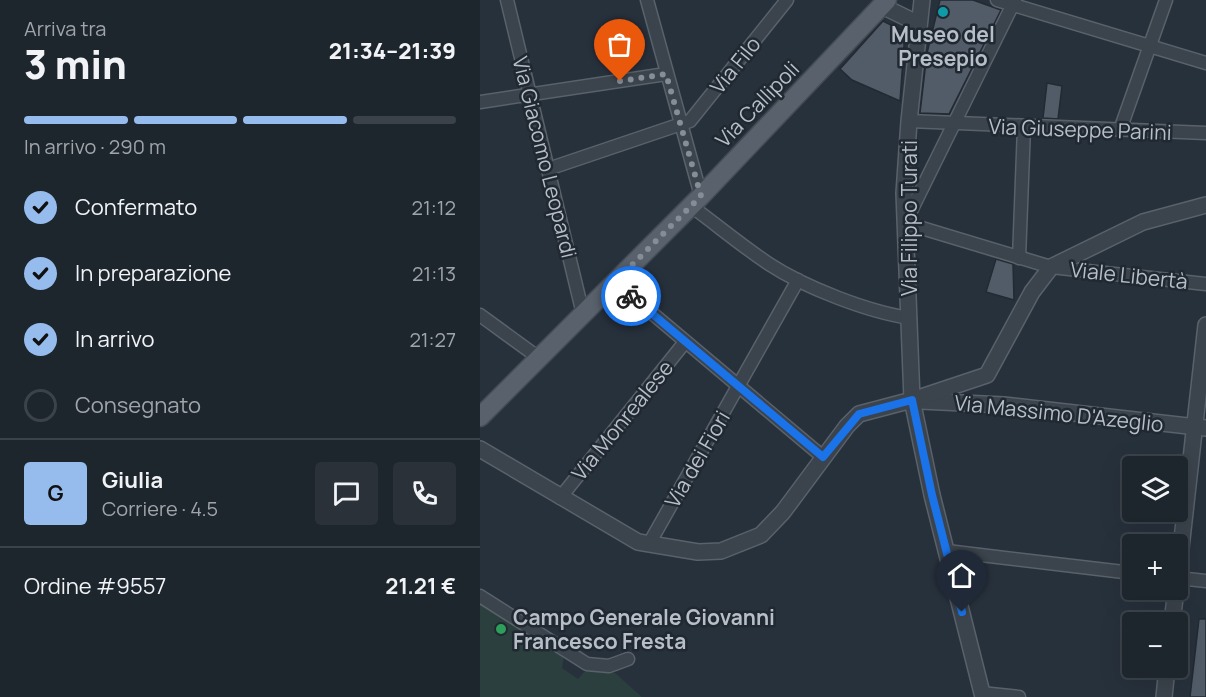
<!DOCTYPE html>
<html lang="it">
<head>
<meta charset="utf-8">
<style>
	:root { --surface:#1d252d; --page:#2a3139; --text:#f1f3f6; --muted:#a0a5aa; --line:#3b4249; --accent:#96bced }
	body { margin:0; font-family:Manrope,sans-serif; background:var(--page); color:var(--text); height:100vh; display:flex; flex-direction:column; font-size:22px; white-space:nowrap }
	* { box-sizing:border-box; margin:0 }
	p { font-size:20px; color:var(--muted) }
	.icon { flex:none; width:33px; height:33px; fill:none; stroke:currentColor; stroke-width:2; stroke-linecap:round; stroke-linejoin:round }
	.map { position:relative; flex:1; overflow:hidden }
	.sheet { display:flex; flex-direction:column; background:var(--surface); width:480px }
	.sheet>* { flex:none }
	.buttons { position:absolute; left:642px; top:456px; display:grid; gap:12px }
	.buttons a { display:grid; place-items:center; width:66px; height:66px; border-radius:6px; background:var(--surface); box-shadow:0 6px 24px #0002,0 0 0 2px var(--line); font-size:30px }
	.pin { position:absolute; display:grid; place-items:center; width:51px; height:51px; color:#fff; margin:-62px -26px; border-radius:50% 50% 50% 0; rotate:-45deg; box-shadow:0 0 6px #0007 }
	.pin .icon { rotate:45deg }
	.courier { position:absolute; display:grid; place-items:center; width:60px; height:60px; margin:-30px; border:4px solid #1a73e8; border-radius:50%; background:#fff; color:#222; box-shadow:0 2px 8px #0007 }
	.head em { font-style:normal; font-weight:800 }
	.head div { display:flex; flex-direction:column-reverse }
	.head { display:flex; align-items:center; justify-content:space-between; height:102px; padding:0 24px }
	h1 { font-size:39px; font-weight:800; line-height:45px }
	.bar { display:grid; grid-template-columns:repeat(4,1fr); gap:9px 6px; align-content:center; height:72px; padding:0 24px }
	.bar i { height:8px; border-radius:4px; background:var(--line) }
	.bar .selected { background:var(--accent) }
	.bar p { grid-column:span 4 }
	.line { display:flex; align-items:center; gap:15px; padding:0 24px; border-top:2px solid var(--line) }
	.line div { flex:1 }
	.round { display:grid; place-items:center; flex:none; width:63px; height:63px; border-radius:6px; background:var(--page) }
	ol { padding:0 24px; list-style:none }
	li { display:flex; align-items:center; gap:18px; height:66px }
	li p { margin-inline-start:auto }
	li .icon { padding:6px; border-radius:50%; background:var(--accent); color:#111; stroke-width:4 }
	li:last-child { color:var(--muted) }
	li i { width:33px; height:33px; border:3px solid var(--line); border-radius:50% }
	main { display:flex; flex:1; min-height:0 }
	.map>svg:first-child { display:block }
	.green { fill:#2c3f3f }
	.building { fill:#525c69; stroke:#222a33; stroke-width:1.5 }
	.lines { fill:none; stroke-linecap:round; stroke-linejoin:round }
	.minor-casing { stroke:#59616a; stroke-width:15 }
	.tertiary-casing { stroke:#59616a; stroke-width:18 }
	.primary-casing { stroke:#444c55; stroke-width:21 }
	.minor { stroke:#3b434c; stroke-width:12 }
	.tertiary { stroke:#3b434c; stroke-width:15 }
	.primary { stroke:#59626c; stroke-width:18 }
	.done { stroke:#858d96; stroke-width:6; stroke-dasharray:0 10.8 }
	.route { stroke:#1a73e8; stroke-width:8 }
	.culture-dot { fill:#0f9aa8; stroke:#202831; stroke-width:2 }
	.leisure-dot { fill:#2e9e5b; stroke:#202831; stroke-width:2 }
	.labels { text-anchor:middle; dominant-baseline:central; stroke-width:5; stroke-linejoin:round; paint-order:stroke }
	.poi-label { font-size:21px; font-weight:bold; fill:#b7bec7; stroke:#202831 }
	.street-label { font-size:21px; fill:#b7bec7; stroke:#202831 }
</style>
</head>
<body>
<main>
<section class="sheet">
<div class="head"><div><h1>3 min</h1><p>Arriva tra</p></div><em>21:34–21:39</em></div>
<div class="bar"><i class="selected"></i><i class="selected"></i><i class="selected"></i><i></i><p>In arrivo · 290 m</p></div>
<ol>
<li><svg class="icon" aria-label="check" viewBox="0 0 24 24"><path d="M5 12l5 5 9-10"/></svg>Confermato<p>21:12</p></li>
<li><svg class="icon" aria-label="check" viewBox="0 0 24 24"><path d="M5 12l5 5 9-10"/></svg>In preparazione<p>21:13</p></li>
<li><svg class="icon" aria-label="check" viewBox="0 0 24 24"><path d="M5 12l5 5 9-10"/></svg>In arrivo<p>21:27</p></li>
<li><i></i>Consegnato</li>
</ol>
<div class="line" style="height:108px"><b class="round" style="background:var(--accent);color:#111">G</b><div><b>Giulia</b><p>Corriere · 4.5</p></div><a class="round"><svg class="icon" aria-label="chat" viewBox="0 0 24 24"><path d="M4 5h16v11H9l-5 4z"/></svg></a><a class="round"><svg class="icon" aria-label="phone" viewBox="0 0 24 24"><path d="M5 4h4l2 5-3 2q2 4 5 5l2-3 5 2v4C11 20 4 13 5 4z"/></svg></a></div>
<div class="line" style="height:78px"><div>Ordine #9557</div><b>21.21 €</b></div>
</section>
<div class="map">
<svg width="726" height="697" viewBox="0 0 726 697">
	<rect width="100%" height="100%" fill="#27313c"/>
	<polygon class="green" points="0,602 84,656 82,668 98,679 107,669 135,673 162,697 0,697"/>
	<g class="building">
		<polygon points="460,0 493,0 521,10 469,114 440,113 447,53"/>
		<polygon points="403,21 425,32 420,101 372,80 360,69"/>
		<polygon points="567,83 582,86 578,119 563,118"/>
		<polygon points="516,259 533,264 534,300 506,292"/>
		<polygon points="719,619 726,619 726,697 710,697"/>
	</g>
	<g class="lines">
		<g class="minor-casing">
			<g id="minor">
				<polyline points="27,0 103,314"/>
				<polyline points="167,0 221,196"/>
				<polyline points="517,0 726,63"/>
				<polyline points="535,0 425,223 571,267 726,284"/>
				<polyline points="0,102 186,74"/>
				<polyline points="429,121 726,133"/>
				<polyline points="640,130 686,0"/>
				<polyline points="68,169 210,121 307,0"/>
				<path d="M211,206c26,19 51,40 78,58 35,23 99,48 141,54"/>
				<polyline points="539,258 544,127"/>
				<polyline points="135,282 343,457"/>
				<polyline points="0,315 59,358"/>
				<polyline points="80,498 205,342"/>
				<polyline points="169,544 318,280"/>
				<polyline points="467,551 652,573"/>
				<polyline points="698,578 726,581"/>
				<polyline points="0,596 107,664 129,666 148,659"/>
				<polyline points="501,693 539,697"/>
			</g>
		</g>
		<g class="tertiary-casing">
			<g id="tertiary">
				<polyline points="442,0 429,121 424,193 432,400 452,495 503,697"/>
				<polyline points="402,6 439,24"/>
				<polyline points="441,401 524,405 726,428"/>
				<polyline points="0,449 158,542 218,552 241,551 281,535 303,512 367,426 379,414 432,400 507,375 552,292 571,267 663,222 726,205"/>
				<polyline points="698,575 726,325"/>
				<polyline points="692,622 696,590"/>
				<polyline points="684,697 687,668"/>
			</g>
		</g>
		<g class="primary-casing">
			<polyline id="primary" points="0,417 221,196 407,0"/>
		</g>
		<use href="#minor" class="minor"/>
		<use href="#tertiary" class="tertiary"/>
		<use href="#primary" class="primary"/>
	</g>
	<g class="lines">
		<polyline class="done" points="140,81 186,74 221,196 135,282 151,296"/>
		<polyline class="route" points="151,296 343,457 379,414 432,400 452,495 482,612"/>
	</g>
	<circle class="culture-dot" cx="463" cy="12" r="6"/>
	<circle class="leisure-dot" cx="21" cy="629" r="6"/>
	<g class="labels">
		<g class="poi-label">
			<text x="463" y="34">Museo del<tspan x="463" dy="24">Presepio</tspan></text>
			<text x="33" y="617" text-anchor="start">Campo Generale Giovanni<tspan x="33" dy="24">Francesco Fresta</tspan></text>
		</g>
		<g class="street-label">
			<text transform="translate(255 65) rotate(-51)">Via Filo</text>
			<text transform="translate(277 104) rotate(-46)">Via Callipoli</text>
			<text transform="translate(600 129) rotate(2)">Via Giuseppe Parini</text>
			<text transform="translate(65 157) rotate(76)">Via Giacomo Leopardi</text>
			<text transform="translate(429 218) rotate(-90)">Via Filippo Turati</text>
			<text transform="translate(649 275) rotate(6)">Viale Libertà</text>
			<text transform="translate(579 413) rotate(6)">Via Massimo D'Azeglio</text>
			<text transform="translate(142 420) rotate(-51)">Via Monrealese</text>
			<text transform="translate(217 459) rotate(-60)">Via dei Fiori</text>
		</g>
	</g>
</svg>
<div class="buttons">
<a><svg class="icon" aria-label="layers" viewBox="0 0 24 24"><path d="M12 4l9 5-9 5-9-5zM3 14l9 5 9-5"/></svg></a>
<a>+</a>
<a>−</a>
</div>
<div class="pin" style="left:140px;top:81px;background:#ea580c"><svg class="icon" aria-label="bag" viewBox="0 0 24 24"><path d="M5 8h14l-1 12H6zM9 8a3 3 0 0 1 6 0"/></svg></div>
<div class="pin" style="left:482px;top:612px;background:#1f2937"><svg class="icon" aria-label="home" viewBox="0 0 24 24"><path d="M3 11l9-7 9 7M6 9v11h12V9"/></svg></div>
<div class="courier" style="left:151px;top:296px"><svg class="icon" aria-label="bike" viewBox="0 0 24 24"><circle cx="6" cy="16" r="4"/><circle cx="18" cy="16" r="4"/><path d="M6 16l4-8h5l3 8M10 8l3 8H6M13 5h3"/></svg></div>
</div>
</main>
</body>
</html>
